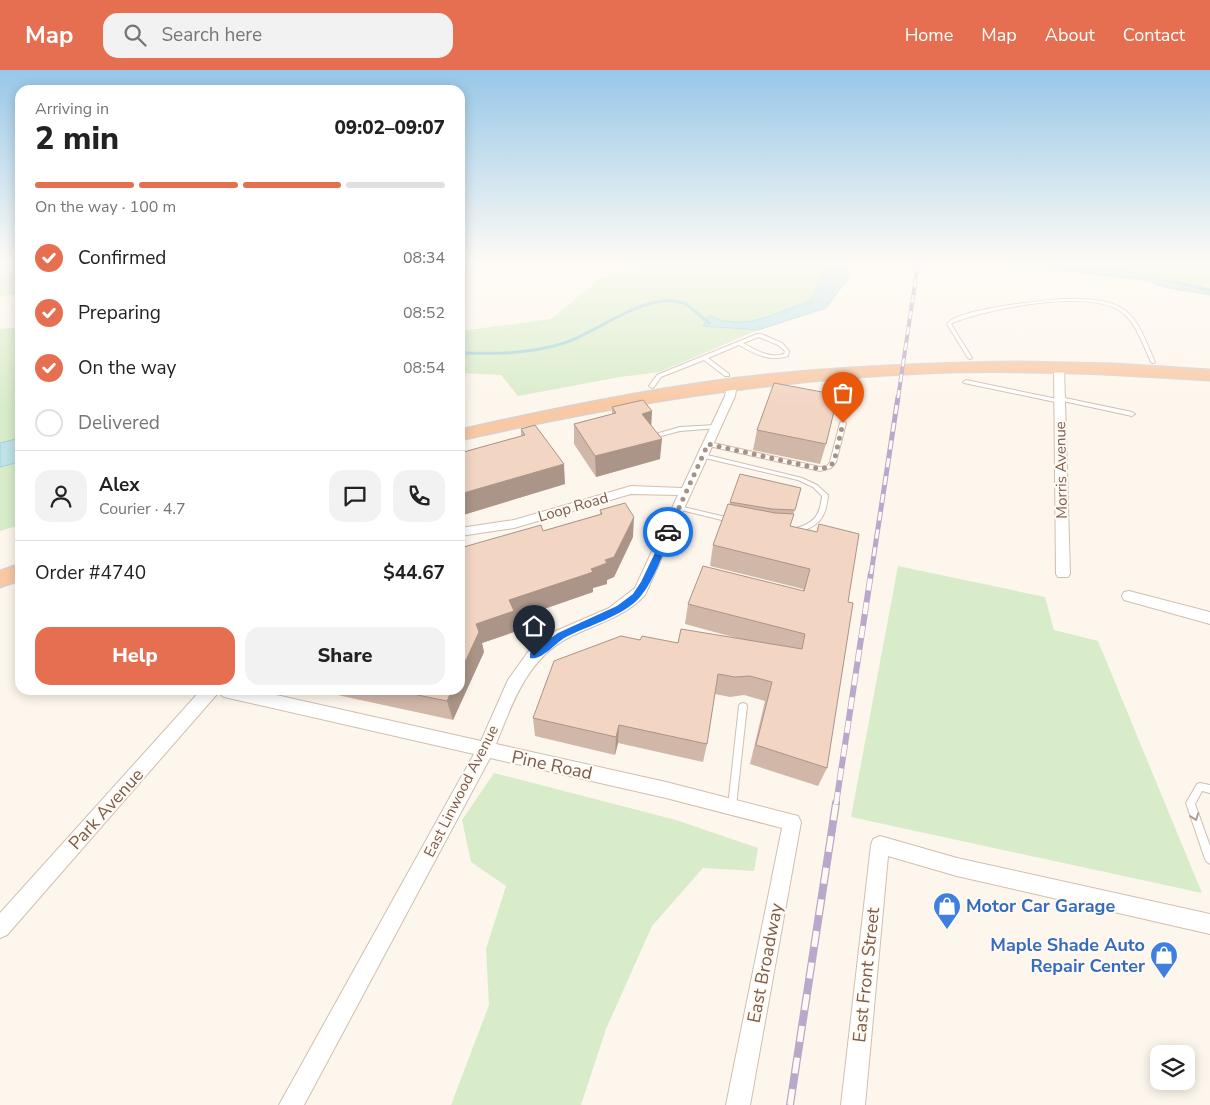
<!DOCTYPE html>
<html lang="en">
<head>
<meta charset="utf-8">
<style>
	:root { --surface:#fff; --page:#f2f2f2; --text:#222; --muted:#767676; --line:#e0e0e0; --accent:#e76f51 }
	body { margin:0; font-family:"Nunito Sans",sans-serif; background:var(--page); color:var(--text); height:100vh; display:flex; flex-direction:column; font-size:19px; white-space:nowrap }
	* { box-sizing:border-box; margin:0 }
	p { font-size:16px; color:var(--muted) }
	.icon { flex:none; width:28px; height:28px; fill:none; stroke:currentColor; stroke-width:2; stroke-linecap:round; stroke-linejoin:round }
	.map { position:relative; flex:1; overflow:hidden }
	.panel { position:absolute; left:15px; top:15px; width:450px; height:610px; display:flex; flex-direction:column; background:var(--surface); border-radius:15px; box-shadow:0 2px 12px #0003 }
	.panel>* { flex:none }
	.fabs { position:absolute; left:1150px; top:975px; display:grid; gap:10px }
	.fabs a { display:grid; place-items:center; width:45px; height:45px; border-radius:10px; background:var(--surface); box-shadow:0 2px 12px #0003; font-size:25px }
	.pin { position:absolute; display:grid; place-items:center; width:42px; height:42px; color:#fff; margin:-51px -21px; border-radius:50% 50% 50% 0; rotate:-45deg; box-shadow:0 0 5px #0007 }
	.pin .icon { rotate:45deg }
	.courier { position:absolute; display:grid; place-items:center; width:50px; height:50px; margin:-25px; border:4px solid #1a73e8; border-radius:50%; background:#fff; color:#222; box-shadow:0 1px 6px #0007 }
	.summary em { font-style:normal; font-weight:800 }
	.summary div { display:flex; flex-direction:column-reverse }
	.summary { display:flex; align-items:center; justify-content:space-between; height:85px; padding:0 20px }
	h1 { font-size:32px; font-weight:800; line-height:38px }
	.bar { display:grid; grid-template-columns:repeat(4,1fr); gap:8px 5px; align-content:center; height:60px; padding:0 20px }
	.bar i { height:6px; border-radius:4px; background:var(--line) }
	.bar .selected { background:var(--accent) }
	.bar p { grid-column:span 4 }
	.line { display:flex; align-items:center; gap:12px; padding:0 20px; border-top:1px solid var(--line) }
	.line div { flex:1 }
	.round { display:grid; place-items:center; flex:none; width:52px; height:52px; border-radius:15px; background:var(--page) }
	ol { padding:0 20px; list-style:none }
	li { display:flex; align-items:center; gap:15px; height:55px }
	li p { margin-inline-start:auto }
	li .icon { padding:5px; border-radius:50%; background:var(--accent); color:#fff; stroke-width:4 }
	li:last-child { color:var(--muted) }
	li i { width:28px; height:28px; border:2px solid var(--line); border-radius:50% }
	.cta { display:flex; gap:10px; margin-top:auto; padding:10px 20px }
	.cta a { flex:1; height:58px; border-radius:15px; background:var(--accent); color:#fff; font-size:20px; font-weight:800; line-height:58px; text-align:center }
	.cta a+a { background:var(--page); color:var(--text) }
	header { display:flex; align-items:center; gap:30px; box-sizing:border-box; height:70px; padding:0 25px; background:var(--accent); color:#fff }
	header strong { font-size:24px }
	nav { display:flex; gap:28px; margin-inline-start:auto; font-size:18px }
	.search { width:350px; height:45px; background:var(--page); display:flex; align-items:center; gap:12px; box-sizing:border-box; padding:0 18px; border-radius:15px; color:var(--muted); font-size:19px }
	.map>svg:first-child { display:block }
	.green { fill:#d8ecc9 }
	.water { fill:#bfe3e8; stroke:#a5d3da }
	.lines { fill:none; stroke-linecap:round; stroke-linejoin:round }
	.stream { stroke:#a5d3da; stroke-width:3 }
	.service-casing { stroke:#d1beb0; stroke-width:2 }
	.minor-casing { stroke:#d1beb0; stroke-width:2 }
	.trunk-casing { stroke:#dad1cd; stroke-width:3 }
	.service { fill:#fff; fill-rule:evenodd }
	.minor { fill:#fff; fill-rule:evenodd }
	.trunk { fill:#f9c8a4; fill-rule:evenodd }
	.rail-far3-casing { stroke:#b9a8c9; stroke-width:4 }
	.rail-far2-casing { stroke:#b9a8c9; stroke-width:5 }
	.rail-far1-casing { stroke:#b9a8c9; stroke-width:6 }
	.rail-casing { stroke:#b9a8c9; stroke-width:8 }
	.rail-far3 { stroke:#fffaf3; stroke-width:2.5; stroke-dasharray:8; stroke-linecap:butt }
	.rail-far2 { stroke:#fffaf3; stroke-width:3; stroke-dasharray:9; stroke-linecap:butt }
	.rail-far1 { stroke:#fffaf3; stroke-width:4.5; stroke-dasharray:12; stroke-linecap:butt }
	.rail { stroke:#fffaf3; stroke-width:5.5; stroke-dasharray:16; stroke-linecap:butt }
	.wall { fill:#d1b7a8 }
	.shaded-wall { fill:#aa9588 }
	.building { fill:#f3d5c3; stroke:#aa9588 }
	.oneway { stroke:#af9d94 }
	.route { fill:#1a73e8 }
	.done { stroke:#a89285; stroke-width:5; stroke-dasharray:0 9 }
	.labels { text-anchor:middle; dominant-baseline:central; stroke-width:4; stroke-linejoin:round; paint-order:stroke }
	.street-label { font-size:15px; fill:#7a5c4d; stroke:#fffaf3 }
	.near-street-label { font-size:18px; fill:#7a5c4d; stroke:#fffaf3 }
	.near-shop-label { font-size:18px; font-weight:bold; fill:#366cbe; stroke:#fffaf3; text-anchor:start }
</style>
</head>
<body>
<header>
<strong>Map</strong>
<div class="search"><svg class="icon" aria-label="search" viewBox="0 0 24 24"><circle cx="10" cy="10" r="6"/><path d="M15 15l6 6"/></svg>Search here</div>
<nav><a>Home</a><a>Map</a><a>About</a><a>Contact</a></nav>
</header>
<div class="map">
<svg width="1210" height="1035" viewBox="0 0 1210 1035">
	<rect width="100%" height="100%" fill="#fdf6ec"/>
	<g class="green">
		<polygon points="0,193 20,193 20,224 0,226"/>
		<path d="M649,193h82l3,3 11,-3h81l-14,37c-31,11 -71,33 -103,16l-5,10 54,4 -98,42 -40,5 -102,19 -17,-21 -41,-2v-42l91,-12 49,-40z"/>
		<polygon points="1057,193 1210,193 1210,220 1119,200"/>
		<polygon points="20,257 20,455 0,461 0,259"/>
		<polygon points="898,496 1045,527 1054,560 1098,571 1202,823 851,747"/>
		<polygon points="494,703 676,750 758,778 754,801 703,798 652,856 606,959 581,1035 451,1035 489,935 486,879 506,816 471,792 462,750"/>
	</g>
	<g class="water">
		<path d="M826,193h25l-4,2 4,10 -25,33 -68,22 -55,-4 6,-11c32,19 72,-4 103,-15z"/>
		<polygon points="1006,193 1057,193 1119,200 1210,220 1210,225 1169,218 1143,210"/>
		<polygon points="20,368 20,392 0,397 0,373"/>
	</g>
	<g class="lines">
		<g class="stream">
			<polyline points="1175,212 1210,220"/>
			<path d="M460,283c35,1 73,1 107,-11 32,-11 83,-53 118,-38 9,5 16,13 24,19"/>
		</g>
		<g class="service-casing">
			<g id="service">
				<path d="M1060,229c24,0 56,-2 72,18 11,13 16,30 23,45l-2,1 -2,-1c-8,-17 -14,-37 -28,-49 -31,-26 -136,-4 -171,10l-1,1 21,34 -2,1 -2,-1 -21,-34c10,-15 93,-23 113,-25z"/>
				<path d="M757,264h4l21,9 7,8 -1,5c-19,6 -33,-2 -49,-11l-31,13 21,16v2h-4l-21,-16 -43,17 -7,10 -2,1 -3,-2 8,-11zM759,267l19,8 7,6 -1,3c-15,5 -28,-4 -41,-11z"/>
				<polygon points="966,310 1057,329 1060,327 1132,342 1135,344 1132,346 1063,331 1060,333 964,313 963,312"/>
				<polygon points="843,351 846,353 836,392 831,398 820,401 709,376 706,374 709,372 820,397 827,396 830,392 840,353"/>
				<polygon points="716,355 718,356 718,358 680,361 661,366 658,364 659,363 680,357"/>
				<path d="M703,384l99,24 15,7 11,10c-2,24 -10,32 -33,38h-2l-1,-2 1,-2c20,-5 27,-12 29,-33l-9,-9 -15,-7 -97,-23v-2z"/>
				<polygon points="679,436 730,448 733,450 730,452 677,439 676,438"/>
				<polygon points="743,633 746,634 747,636 736,736 735,739 732,740 729,739 728,736 739,636 740,634"/>
				<polygon points="1200,713 1210,715 1210,723 1202,721 1195,734 1210,776 1210,794 1207,792 1205,789 1186,733 1197,714"/>
			</g>
		</g>
		<g class="minor-casing">
			<g id="minor">
				<polygon points="1059,293 1064,296 1070,504 1068,507 1058,507 1056,504 1054,296"/>
				<path d="M732,311l5,3 -2,12 -90,199c-21,23 -50,29 -77,43 -41,21 -56,66 -72,106l170,38 132,34 3,6 -51,283h-24l56,-277 -116,-30 -176,-40 -186,347h-25l195,-351 -250,-57 -6,-4 -211,242 -7,3v-25l201,-223h53l227,51 27,-61 20,-28 13,-11 15,-10 53,-23 26,-20 43,-93 -47,-1 -117,34 -54,8v-8l54,-8 117,-34 51,2 43,-92 2,-12z"/>
				<polygon points="1129,521 1210,542 1210,554 1124,530 1122,526 1124,522"/>
				<polygon points="880,766 957,788 1210,844 1210,864 957,806 888,786 865,1035 841,1035 871,775 873,769"/>
			</g>
		</g>
		<g class="trunk-casing">
			<g id="trunk">
				<path d="M1021,292l94,2 95,6v10c-95,-6 -190,-11 -285,-7 -160,7 -309,32 -465,67v-10c92,-21 185,-40 278,-52 94,-11 188,-15 283,-16z"/>
				<polygon points="20,494 20,510 0,517 0,501"/>
			</g>
		</g>
		<use href="#service" class="service"/>
		<use href="#minor" class="minor"/>
		<use href="#trunk" class="trunk"/>
		<g class="rail-far3-casing">
			<polyline id="rail-far3" points="898,328 918,193"/>
		</g>
		<g class="rail-far2-casing">
			<polyline id="rail-far2" points="871,504 898,327"/>
		</g>
		<g class="rail-far1-casing">
			<polyline id="rail-far1" points="836,734 871,503"/>
		</g>
		<g class="rail-casing">
			<polyline id="rail" points="790,1035 836,733"/>
		</g>
		<use href="#rail-far3" class="rail-far3"/>
		<use href="#rail-far2" class="rail-far2"/>
		<use href="#rail-far1" class="rail-far1"/>
		<use href="#rail" class="rail"/>
	</g>
	<g class="wall">
		<polygon points="612,337 651,356 660,389 596,407 574,374 574,354 612,344"/>
		<polygon points="521,359 565,414 463,445 460,440 460,383 521,366"/>
		<polygon points="757,360 826,374 820,394 753,380"/>
		<polygon points="801,418 790,456 817,462 819,454 848,532 827,698 818,716 750,694 765,631 744,625 730,627 715,624 707,674 703,692 618,673 615,685 535,666 533,648 640,570 678,573 744,570 685,554 688,534 803,521 803,519 710,496 713,475 730,432"/>
		<polygon points="600,440 633,467 614,507 607,510 607,514 593,518 593,522 515,549 517,561 482,573 484,582 453,650 314,620 460,620 460,478 543,461 600,444"/>
	</g>
	<g class="shaded-wall">
		<polygon points="652,341 651,362 642,344"/>
		<polygon points="662,369 660,389 596,407 595,386"/>
		<polygon points="564,394 565,414 463,445 460,431 460,424"/>
		<polygon points="634,447 633,467 614,507 607,510 607,514 593,518 593,522 515,549 517,561 482,573 484,582 453,650 447,631 452,620 460,620 460,603 476,554 509,530 605,490"/>
		<polygon points="619,655 618,673 615,685 616,667"/>
	</g>
	<g class="building">
		<polygon points="774,313 838,325 826,374 757,360"/>
		<polygon points="643,330 652,341 642,344 662,369 595,386 574,354 616,343 612,337"/>
		<polygon points="535,355 564,394 460,424 460,383 525,365 521,359"/>
		<polygon points="740,404 801,418 795,440 772,439 730,432"/>
		<polygon points="625,433 634,447 614,487 605,490 607,493 591,499 593,502 509,530 514,541 476,554 479,562 460,603 460,477 460,478 541,455 543,461 602,444 600,440"/>
		<polygon points="728,434 775,443 794,444 790,456 817,462 819,454 859,464 848,532 853,533 827,698 756,675 772,612 750,606 735,607 718,604 707,674 619,655 616,667 533,648 554,591 621,566 640,570 642,566 678,573 681,559 802,579 805,564 688,534 703,496 804,521 810,499 713,475"/>
		<polygon points="393,620 452,620 447,631"/>
	</g>
	<defs><path id="oneway-chevron" d="M-2-3.5L2.5 0L-2 3.5" fill="none" stroke-width="1.6" stroke-linecap="round" stroke-linejoin="round" transform="scale(1.25)"/></defs>
	<use class="oneway" href="#oneway-chevron" transform="translate(1195 747) rotate(70)"/>
	<linearGradient id="sky" x2="0" y2="1"><stop stop-color="#97c7e8"/><stop offset="0.57" stop-color="#fefbf6"/><stop offset="1" stop-color="#fefbf6" stop-opacity="0"/></linearGradient>
	<rect width="1210" height="337" fill="url(#sky)"/>
	<path class="route" d="M668,459l4,3c-9,21 -17,47 -32,65 -16,19 -53,29 -74,40 -10,5 -24,24 -36,21v-5l28,-20 59,-27 16,-12 8,-12 24,-50z"/>
	<g class="lines">
		<polyline class="done" points="668,462 708,374 820,399 829,397 834,392 843,353"/>
	</g>
	<defs>
		<g id="shop-pin" transform="scale(1.4375)"><path d="M0 17L-7.5 6A9.5 9.5 0 1 1 7.5 6Z" fill="#3f7fe0" stroke="#fffaf3"/><path d="M-5-2.5h2.3a2.7 3.5 0 0 1 5.4 0H5L5.5 6h-11ZM-1.5-2.5h3a1.5 2.3 0 0 0-3 0Z" fill="#fff"/></g>
	</defs>
	<g fill-rule="evenodd">
		<use href="#shop-pin" x="947" y="836"/>
		<use href="#shop-pin" x="1164" y="885"/>
	</g>
	<g class="labels">
		<g class="street-label">
			<text transform="translate(1061 400) rotate(-91)">Morris Avenue</text>
			<text transform="translate(573 437) rotate(-16)">Loop Road</text>
			<text transform="translate(461 721) rotate(-63)">East Linwood Avenue</text>
		</g>
		<g class="near-street-label">
			<text transform="translate(552 695) rotate(12)">Pine Road</text>
			<text transform="translate(106 739) rotate(-48)">Park Avenue</text>
			<text transform="translate(765 893) rotate(-79)">East Broadway</text>
			<text transform="translate(866 905) rotate(-84)">East Front Street</text>
		</g>
		<g class="near-shop-label">
			<text x="966" y="836">Motor Car Garage</text>
			<text x="1145" y="875" text-anchor="end">Maple Shade Auto<tspan x="1145" dy="21">Repair Center</tspan></text>
		</g>
	</g>
</svg>
<div class="fabs">
<a><svg class="icon" aria-label="layers" viewBox="0 0 24 24"><path d="M12 4l9 5-9 5-9-5zM3 14l9 5 9-5"/></svg></a>
</div>
<div class="pin" style="left:843px;top:353px;background:#ea580c"><svg class="icon" aria-label="bag" viewBox="0 0 24 24"><path d="M5 8h14l-1 12H6zM9 8a3 3 0 0 1 6 0"/></svg></div>
<div class="pin" style="left:534px;top:586px;background:#1f2937"><svg class="icon" aria-label="home" viewBox="0 0 24 24"><path d="M3 11l9-7 9 7M6 9v11h12V9"/></svg></div>
<div class="courier" style="left:668px;top:462px"><svg class="icon" aria-label="car" viewBox="0 0 24 24"><path d="M5 17H2v-5l4-1 3-4h7l3 4 3 1v5h-3M9 17h6M6 11h13"/><circle cx="7" cy="17" r="2"/><circle cx="17" cy="17" r="2"/></svg></div>
<section class="panel">
<div class="summary"><div><h1>2 min</h1><p>Arriving in</p></div><em>09:02–09:07</em></div>
<div class="bar"><i class="selected"></i><i class="selected"></i><i class="selected"></i><i></i><p>On the way · 100 m</p></div>
<ol>
<li><svg class="icon" aria-label="check" viewBox="0 0 24 24"><path d="M5 12l5 5 9-10"/></svg>Confirmed<p>08:34</p></li>
<li><svg class="icon" aria-label="check" viewBox="0 0 24 24"><path d="M5 12l5 5 9-10"/></svg>Preparing<p>08:52</p></li>
<li><svg class="icon" aria-label="check" viewBox="0 0 24 24"><path d="M5 12l5 5 9-10"/></svg>On the way<p>08:54</p></li>
<li><i></i>Delivered</li>
</ol>
<div class="line" style="height:90px"><a class="round"><svg class="icon" aria-label="person" viewBox="0 0 24 24"><circle cx="12" cy="8" r="4"/><path d="M4 21q1-7 8-7t8 7"/></svg></a><div><b>Alex</b><p>Courier · 4.7</p></div><a class="round"><svg class="icon" aria-label="chat" viewBox="0 0 24 24"><path d="M4 5h16v11H9l-5 4z"/></svg></a><a class="round"><svg class="icon" aria-label="phone" viewBox="0 0 24 24"><path d="M5 4h4l2 5-3 2q2 4 5 5l2-3 5 2v4C11 20 4 13 5 4z"/></svg></a></div>
<div class="line" style="height:65px"><div>Order #4740</div><b>$44.67</b></div>
<div class="cta"><a>Help</a><a>Share</a></div>
</section>
</div>
</body>
</html>
